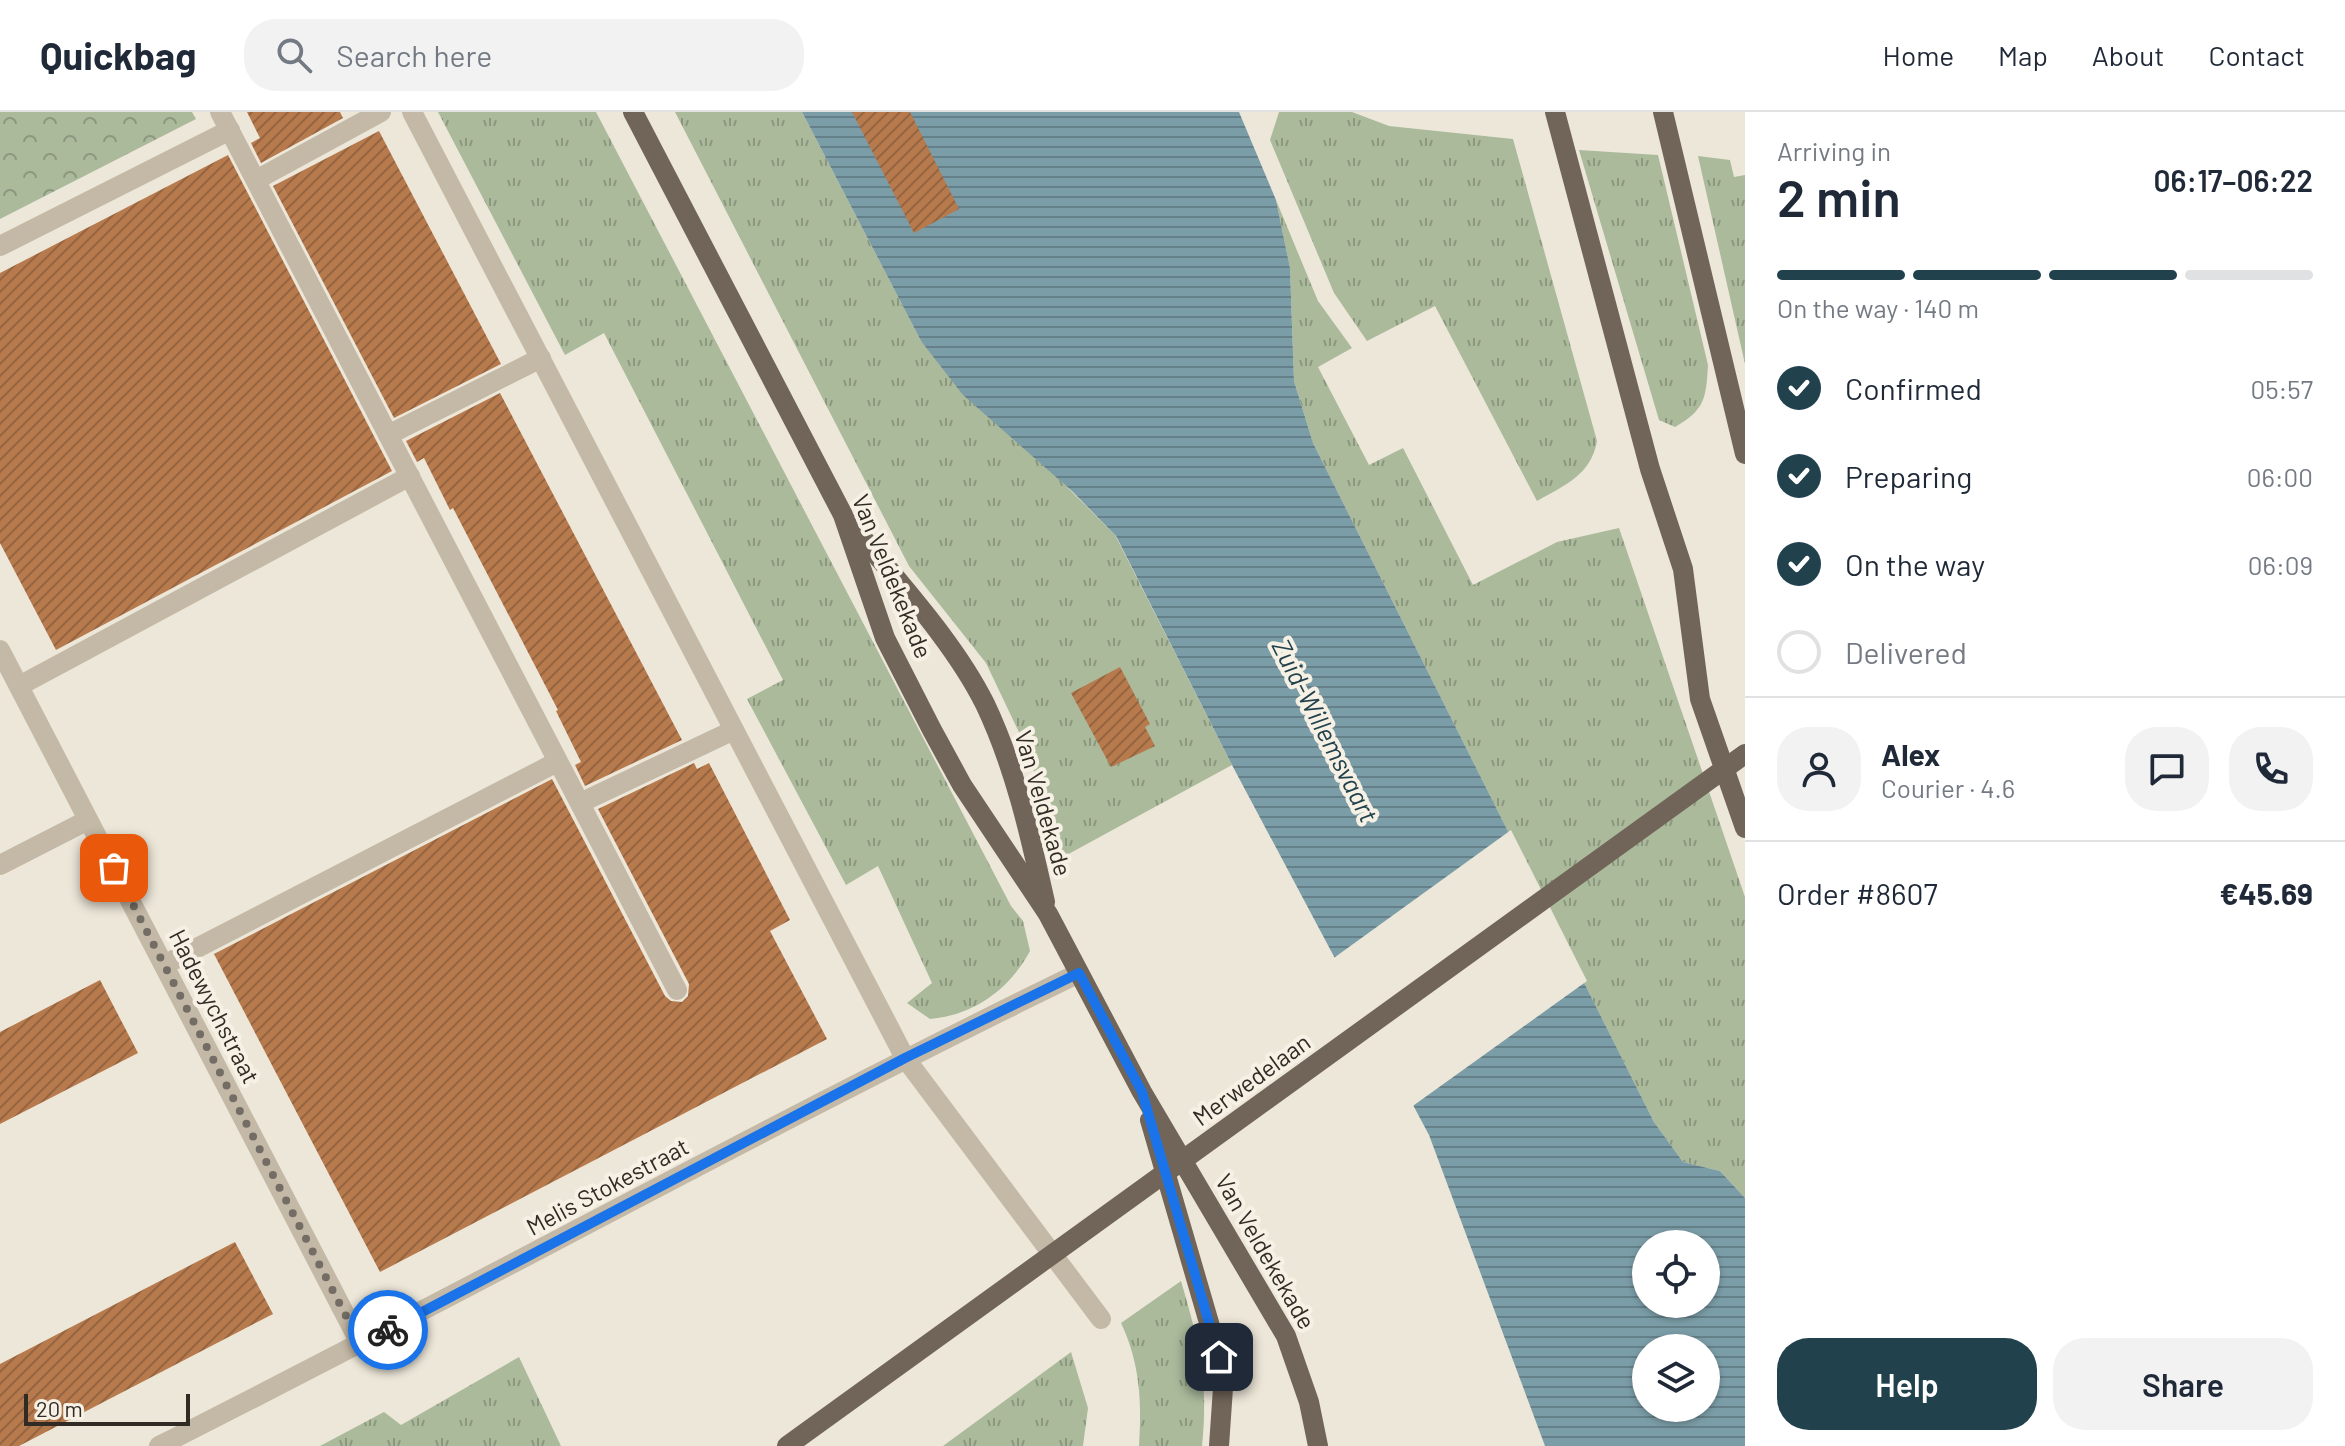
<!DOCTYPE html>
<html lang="en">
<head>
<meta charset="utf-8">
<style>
	:root { --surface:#fff; --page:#f2f2f3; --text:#1f2937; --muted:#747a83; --line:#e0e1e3; --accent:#21424d }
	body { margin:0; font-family:Barlow,sans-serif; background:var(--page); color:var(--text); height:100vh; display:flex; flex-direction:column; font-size:30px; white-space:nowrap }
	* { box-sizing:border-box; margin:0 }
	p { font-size:26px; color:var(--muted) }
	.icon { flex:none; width:44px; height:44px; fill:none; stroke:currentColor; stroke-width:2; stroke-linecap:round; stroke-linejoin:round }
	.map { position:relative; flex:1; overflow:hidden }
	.side { display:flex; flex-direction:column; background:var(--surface); width:600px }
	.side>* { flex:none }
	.controls { position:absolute; left:1632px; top:1118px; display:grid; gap:16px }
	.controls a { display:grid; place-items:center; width:88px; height:88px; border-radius:50%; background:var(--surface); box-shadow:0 2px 6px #0004; font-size:40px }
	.scale { position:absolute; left:24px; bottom:20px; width:166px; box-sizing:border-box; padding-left:8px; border:4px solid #312b26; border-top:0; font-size:22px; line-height:28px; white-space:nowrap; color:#312b26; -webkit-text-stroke:6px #f6f1e4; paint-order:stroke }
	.pin { position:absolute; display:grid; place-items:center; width:68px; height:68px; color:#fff; margin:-34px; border-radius:16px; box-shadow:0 4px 12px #0006 }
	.courier { position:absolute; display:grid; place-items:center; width:80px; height:80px; margin:-40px; border:6px solid #1a73e8; border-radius:50%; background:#fff; color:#222; box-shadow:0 2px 10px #0007 }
	.head em { font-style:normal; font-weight:600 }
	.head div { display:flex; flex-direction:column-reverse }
	.head { display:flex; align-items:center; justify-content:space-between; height:136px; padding:0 32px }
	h1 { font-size:52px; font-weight:600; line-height:60px }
	.bar { display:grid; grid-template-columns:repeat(4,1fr); gap:12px 8px; align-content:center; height:96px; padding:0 32px }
	.bar i { height:10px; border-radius:6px; background:var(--line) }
	.bar .on { background:var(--accent) }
	.bar p { grid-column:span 4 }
	.line { display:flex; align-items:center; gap:20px; padding:0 32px; border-top:2px solid var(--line) }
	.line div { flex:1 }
	.round { display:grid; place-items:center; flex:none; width:84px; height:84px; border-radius:32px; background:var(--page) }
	ol { padding:0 32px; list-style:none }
	li { display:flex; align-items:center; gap:24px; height:88px }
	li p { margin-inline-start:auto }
	li .icon { padding:8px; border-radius:50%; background:var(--accent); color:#fff; stroke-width:4 }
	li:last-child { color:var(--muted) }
	li i { width:44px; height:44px; border:4px solid var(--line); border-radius:50% }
	.primary-button { display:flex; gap:16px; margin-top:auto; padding:16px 32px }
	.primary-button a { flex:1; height:92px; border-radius:32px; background:var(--accent); color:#fff; font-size:32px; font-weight:600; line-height:92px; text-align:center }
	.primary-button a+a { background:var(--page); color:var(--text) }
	header { display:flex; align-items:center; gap:48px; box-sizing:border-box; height:112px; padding:0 40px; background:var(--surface); border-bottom:2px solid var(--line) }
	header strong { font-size:38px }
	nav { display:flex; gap:44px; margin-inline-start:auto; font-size:28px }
	.search { width:560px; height:72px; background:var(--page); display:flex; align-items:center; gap:20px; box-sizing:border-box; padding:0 28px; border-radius:32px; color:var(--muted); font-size:30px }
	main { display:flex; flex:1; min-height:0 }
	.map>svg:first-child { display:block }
	.grass { fill:url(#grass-tufts) }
	.park { fill:url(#park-crowns) }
	.water { fill:url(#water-rules); fill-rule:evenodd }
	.pier { fill:#ede7d9 }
	.building { fill:url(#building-hatch) }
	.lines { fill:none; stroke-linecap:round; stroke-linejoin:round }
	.minor { stroke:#c4b9a6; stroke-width:20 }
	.major { stroke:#716559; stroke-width:20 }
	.major-bridge { stroke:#716559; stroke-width:20 }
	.done { stroke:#736d65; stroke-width:8; stroke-dasharray:0 14.4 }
	.route { stroke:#1a73e8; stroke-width:10 }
	.labels { text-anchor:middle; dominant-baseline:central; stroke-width:8; stroke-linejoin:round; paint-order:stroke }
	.street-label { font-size:24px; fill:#312b26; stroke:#f6f1e4 }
	.water-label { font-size:26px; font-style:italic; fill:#21424d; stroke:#f6f1e4 }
</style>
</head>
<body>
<header>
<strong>Quickbag</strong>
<div class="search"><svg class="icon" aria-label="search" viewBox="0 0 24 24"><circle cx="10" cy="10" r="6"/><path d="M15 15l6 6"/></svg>Search here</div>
<nav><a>Home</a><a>Map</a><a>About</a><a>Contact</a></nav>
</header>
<main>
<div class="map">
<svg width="1745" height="1334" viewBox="0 0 1745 1334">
	<defs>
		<pattern id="grass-tufts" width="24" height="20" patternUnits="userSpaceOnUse" patternTransform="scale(2)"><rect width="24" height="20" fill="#aaba9b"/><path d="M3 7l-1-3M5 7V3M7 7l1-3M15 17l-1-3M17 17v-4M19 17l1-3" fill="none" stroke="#8b977e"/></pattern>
		<pattern id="park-crowns" width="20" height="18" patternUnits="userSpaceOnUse" patternTransform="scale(2)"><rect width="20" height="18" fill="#aaba9b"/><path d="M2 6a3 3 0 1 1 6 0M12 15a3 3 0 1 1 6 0" fill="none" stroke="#8b977e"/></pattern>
		<pattern id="water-rules" width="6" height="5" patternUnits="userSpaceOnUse" patternTransform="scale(2)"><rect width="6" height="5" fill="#7b9da7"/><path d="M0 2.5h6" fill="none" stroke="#658088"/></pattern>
		<pattern id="building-hatch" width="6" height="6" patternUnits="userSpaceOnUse" patternTransform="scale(2)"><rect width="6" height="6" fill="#b77a4d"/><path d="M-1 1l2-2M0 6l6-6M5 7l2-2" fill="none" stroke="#956440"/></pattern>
	</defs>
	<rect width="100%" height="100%" fill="#ede7d9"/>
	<g class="grass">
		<path d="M438,0h158l415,794 12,15 7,30c-21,39 -56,64 -100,68l-23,-16 25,-20 -54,-117 -32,19 -99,-186 36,-19 -179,-347 -39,22z"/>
		<polygon points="675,0 802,0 921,229 1115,423 1232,653 1063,745 1025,633 986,551 909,454"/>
		<path d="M1279,0h73l37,14 124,13 84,302c-6,34 -32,44 -60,60l-102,-195 -68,35 -33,-48 -64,-153z"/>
		<path d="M1579,38l79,5 50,210c-2,33 -3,45 -33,62l-16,-7z"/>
		<polygon points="1698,44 1730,48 1734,65 1745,63 1745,252"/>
		<polygon points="1276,88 1318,189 1352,236 1318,255 1369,353 1403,336 1473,473 1557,430 1619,416 1745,785 1745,1086 1720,1059 1683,1050 1654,1010 1313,331 1294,269 1290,156"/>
		<path d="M1181,1169c18,61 28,101 21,165h-63c3,-44 1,-83 -18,-123z"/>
		<polygon points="1071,1240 1088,1296 1083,1334 943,1334"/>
		<polygon points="519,1245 561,1334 320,1334 384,1300 401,1313"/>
	</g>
	<polygon class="park" points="0,0 192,0 196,7 0,107"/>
	<path class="water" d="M802,0h437l37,88 14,68 4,113 19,62 341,679 29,40 37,9 25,27v248h-200l-116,-311 -197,-370 -116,-229 -43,-44 -110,-97 -42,-54zM1646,1132h60v60h-60zM1646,1236h60v60h-60z"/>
	<polygon class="pier" points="1511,718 1587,869 1410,996 1331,848"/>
	<g class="building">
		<polygon points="247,0 340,0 343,6 261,51 251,31 260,26"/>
		<polygon points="852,0 910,0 959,97 914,121"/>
		<polygon points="379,19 501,252 394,306 273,74"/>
		<polygon points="228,43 392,359 56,538 0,431 0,161"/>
		<polygon points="500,281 682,628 585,674 575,653 581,650 556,599 558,598 453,396 450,398 424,346 417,350 406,329"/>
		<polygon points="1120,555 1150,612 1145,615 1155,634 1111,655 1071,581"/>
		<polygon points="694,651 697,657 709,651 790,808 770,819 827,927 380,1160 214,842 552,667 665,884 671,889 682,890 688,884 689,872 598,697"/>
		<polygon points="100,868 138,941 0,1012 0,920"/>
		<polygon points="235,1130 273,1202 19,1334 0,1334 0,1252"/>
	</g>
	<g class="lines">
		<g class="minor">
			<polyline points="220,0 677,878"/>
			<polyline points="412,0 905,946 1101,1207"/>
			<polyline points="256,68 381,0"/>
			<polyline points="0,134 230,18"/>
			<polyline points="388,323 541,246"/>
			<polyline points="0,538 361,1233"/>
			<polyline points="19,574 410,364"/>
			<polyline points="580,691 734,618"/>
			<polyline points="0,753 88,708"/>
			<polyline points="164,853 557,650"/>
			<path d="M159,1334c308,-155 610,-322 920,-473"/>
		</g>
		<g class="major">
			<polyline points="633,0 843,403 885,526 932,618 962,673 1048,802 1142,980 1286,1224 1309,1290 1318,1334"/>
			<polyline points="1555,0 1650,357 1683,457 1700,587 1745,716"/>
			<polyline points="1663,0 1745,342"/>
			<path d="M851,412c45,56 102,116 134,180 30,63 45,131 60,198"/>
			<polyline points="1150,1008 1219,1245 1223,1276 1219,1334"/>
		</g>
		<polyline class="major-bridge" points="787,1334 1745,642"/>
	</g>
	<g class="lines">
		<polyline class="done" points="114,756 361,1233 388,1218"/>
		<polyline class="route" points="388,1218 905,946 1079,861 1142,980 1219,1245"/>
	</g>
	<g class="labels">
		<g class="street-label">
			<text transform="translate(893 464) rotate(68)">Van Veldekekade</text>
			<text transform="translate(1044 691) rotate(74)">Van Veldekade</text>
			<text transform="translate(215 894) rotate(63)">Hadewychstraat</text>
			<text transform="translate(1251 967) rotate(-36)">Merwedelaan</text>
			<text transform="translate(607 1074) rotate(-28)">Melis Stokestraat</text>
			<text transform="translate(1266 1139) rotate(60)">Van Veldekekade</text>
		</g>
		<g class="water-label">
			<text transform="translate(1326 618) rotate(63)">Zuid-Willemsvaart</text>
		</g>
	</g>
</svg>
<div class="controls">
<a><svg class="icon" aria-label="locate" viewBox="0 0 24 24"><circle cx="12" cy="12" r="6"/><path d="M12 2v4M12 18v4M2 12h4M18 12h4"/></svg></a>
<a><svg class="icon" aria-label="layers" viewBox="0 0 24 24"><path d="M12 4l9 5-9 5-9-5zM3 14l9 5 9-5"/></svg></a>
</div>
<div class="scale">20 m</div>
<div class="pin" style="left:114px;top:756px;background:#ea580c"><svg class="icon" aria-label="bag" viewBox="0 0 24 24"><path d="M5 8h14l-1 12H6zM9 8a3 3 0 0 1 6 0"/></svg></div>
<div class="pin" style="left:1219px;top:1245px;background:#1f2937"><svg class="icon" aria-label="home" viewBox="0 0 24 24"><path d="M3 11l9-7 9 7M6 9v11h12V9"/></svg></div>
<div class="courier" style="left:388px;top:1218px"><svg class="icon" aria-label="bike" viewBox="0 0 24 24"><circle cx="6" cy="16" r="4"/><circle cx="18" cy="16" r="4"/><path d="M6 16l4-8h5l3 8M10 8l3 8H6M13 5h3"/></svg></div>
</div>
<section class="side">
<div class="head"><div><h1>2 min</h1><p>Arriving in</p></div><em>06:17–06:22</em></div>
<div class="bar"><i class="on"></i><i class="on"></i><i class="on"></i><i></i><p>On the way · 140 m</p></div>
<ol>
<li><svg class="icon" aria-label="check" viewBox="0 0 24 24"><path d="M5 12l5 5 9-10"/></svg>Confirmed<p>05:57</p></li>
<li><svg class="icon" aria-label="check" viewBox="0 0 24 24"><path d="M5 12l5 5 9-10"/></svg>Preparing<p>06:00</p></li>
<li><svg class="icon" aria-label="check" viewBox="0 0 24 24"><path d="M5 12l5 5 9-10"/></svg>On the way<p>06:09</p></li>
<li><i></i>Delivered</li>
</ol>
<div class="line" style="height:144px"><a class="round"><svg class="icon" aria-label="person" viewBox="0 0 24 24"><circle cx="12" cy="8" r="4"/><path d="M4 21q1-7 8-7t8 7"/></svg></a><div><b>Alex</b><p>Courier · 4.6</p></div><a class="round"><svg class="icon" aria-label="chat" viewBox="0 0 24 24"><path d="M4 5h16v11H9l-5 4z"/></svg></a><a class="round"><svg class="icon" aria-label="phone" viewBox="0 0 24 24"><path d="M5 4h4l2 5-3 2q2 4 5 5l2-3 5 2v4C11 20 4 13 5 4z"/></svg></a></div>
<div class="line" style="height:104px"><div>Order #8607</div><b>€45.69</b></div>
<div class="primary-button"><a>Help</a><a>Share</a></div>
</section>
</main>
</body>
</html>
